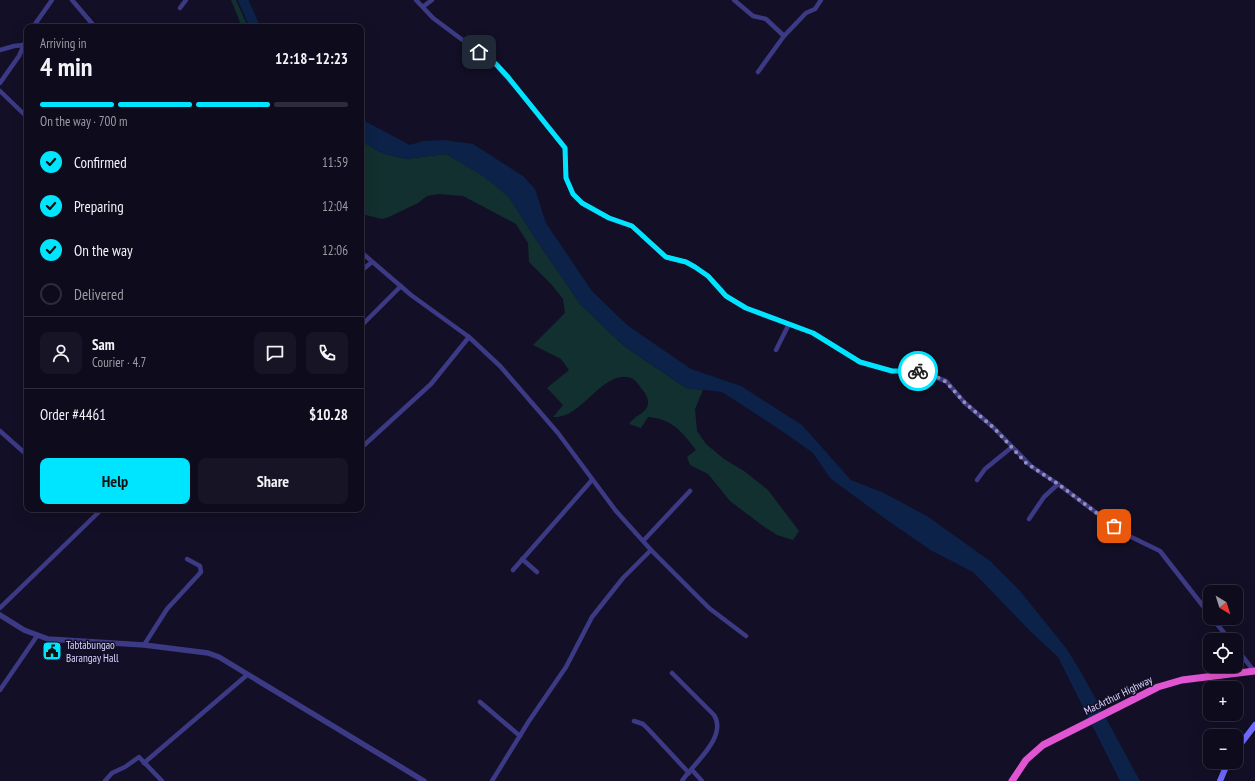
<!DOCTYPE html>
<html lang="en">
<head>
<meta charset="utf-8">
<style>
	:root { --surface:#0e0b1c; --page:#171425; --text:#f1f3f6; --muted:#9b9ba3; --line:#2e2b3b; --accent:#00e5ff }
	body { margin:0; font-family:"PT Sans Narrow",sans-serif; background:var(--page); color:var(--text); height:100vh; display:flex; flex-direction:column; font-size:15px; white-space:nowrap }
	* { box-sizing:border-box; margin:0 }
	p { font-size:13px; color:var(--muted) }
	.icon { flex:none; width:22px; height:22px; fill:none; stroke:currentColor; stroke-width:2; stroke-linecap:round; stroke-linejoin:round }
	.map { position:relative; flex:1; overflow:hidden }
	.side { position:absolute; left:24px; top:24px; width:340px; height:488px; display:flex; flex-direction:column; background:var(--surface); border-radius:8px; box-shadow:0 4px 16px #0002,0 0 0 1px var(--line) }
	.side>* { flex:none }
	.needle { width:26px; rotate:142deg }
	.tools { position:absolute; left:1203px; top:585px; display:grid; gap:8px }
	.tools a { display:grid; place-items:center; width:40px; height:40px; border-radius:8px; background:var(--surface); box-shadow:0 4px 16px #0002,0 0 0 1px var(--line); font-size:20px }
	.pin { position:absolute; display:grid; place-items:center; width:34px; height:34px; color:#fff; margin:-17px; border-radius:8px; box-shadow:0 2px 6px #0006 }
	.courier { position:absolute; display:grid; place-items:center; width:40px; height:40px; margin:-20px; border:3px solid #00e5ff; border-radius:50%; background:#fff; color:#222; box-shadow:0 1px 5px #0007 }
	.headline em { font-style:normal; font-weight:800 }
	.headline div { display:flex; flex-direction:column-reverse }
	.headline { display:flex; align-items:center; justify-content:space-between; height:68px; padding:0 16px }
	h1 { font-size:26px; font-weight:800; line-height:30px }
	.bar { display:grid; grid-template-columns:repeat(4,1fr); gap:6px 4px; align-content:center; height:48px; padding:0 16px }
	.bar i { height:5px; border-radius:3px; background:var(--line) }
	.bar .current { background:var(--accent) }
	.bar p { grid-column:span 4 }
	.line { display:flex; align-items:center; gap:10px; padding:0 16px; border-top:1px solid var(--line) }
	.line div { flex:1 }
	.round { display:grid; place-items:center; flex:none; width:42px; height:42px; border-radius:8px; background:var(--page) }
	ol { padding:0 16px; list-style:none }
	li { display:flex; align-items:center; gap:12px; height:44px }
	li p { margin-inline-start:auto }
	li .icon { padding:4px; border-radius:50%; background:var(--accent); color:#111; stroke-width:4 }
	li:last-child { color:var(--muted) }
	li i { width:22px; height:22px; border:2px solid var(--line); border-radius:50% }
	.primary-button { display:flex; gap:8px; margin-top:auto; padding:8px 16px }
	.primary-button a { flex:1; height:46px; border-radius:8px; background:var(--accent); color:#111; font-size:16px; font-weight:800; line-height:46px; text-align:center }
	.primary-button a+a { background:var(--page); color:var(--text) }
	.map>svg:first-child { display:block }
	.green { fill:#12302f }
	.water { fill:#0c2248 }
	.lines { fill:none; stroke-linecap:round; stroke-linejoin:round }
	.river { stroke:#0c2248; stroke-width:10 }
	.minor { stroke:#3d3a85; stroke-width:4.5 }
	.tertiary { stroke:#3d3a85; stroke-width:5.5 }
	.secondary { stroke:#6f6bff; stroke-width:6 }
	.trunk { stroke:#e055d1; stroke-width:7 }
	.done { stroke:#948fb3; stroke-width:4; stroke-dasharray:0 7.2 }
	.route { stroke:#00e5ff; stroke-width:5 }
	.labels { text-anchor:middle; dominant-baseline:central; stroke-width:3; stroke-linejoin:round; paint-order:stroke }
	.poi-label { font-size:11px; fill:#d9d4ff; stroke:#130f26; text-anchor:start }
	.street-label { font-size:11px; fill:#d9d4ff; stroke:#130f26 }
</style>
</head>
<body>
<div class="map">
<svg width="1255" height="781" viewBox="0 0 1255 781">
	<rect width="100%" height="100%" fill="#130f26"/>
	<g class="green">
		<polygon points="231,0 236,0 248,27 242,27"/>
		<path d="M361,141l21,12 24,6 40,-5 38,22 25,21 26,41 46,67 43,41 62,42 17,2 -8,19 2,22 9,13 18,15 20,12 24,19 31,41 -6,9 -16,-5 -14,-9 -33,-25 -22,-27 -18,-9 -3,-8 9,-7c-14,-18 -23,-31 -48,-33l-7,11 -12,-4c5,-8 17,-11 19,-19 1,-7 -3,-12 -7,-17 -2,-3 -5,-7 -8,-9 -25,-13 -48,32 -71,37 -2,1 -6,1 -9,1l10,-12 -16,-17 22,-18 -8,-11 -28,-14 32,-32 -2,-14 -11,-14 -23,-23 -1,-19 -12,-19 -53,-28 -24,-2 -12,2 -9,7 -29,14 -7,2 -21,-5z"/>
	</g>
	<polygon class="water" points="361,119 410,145 423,141 444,140 473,144 523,176 535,189 546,223 592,291 627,325 691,369 741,386 802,425 851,480 884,493 927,516 990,561 1020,591 1066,648 1081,672 1140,781 1120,781 1058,657 1032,633 973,572 932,551 884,518 830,478 813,453 782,431 722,392 686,388 624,346 581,305 535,238 509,197 484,177 446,154 406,159 382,153 361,141"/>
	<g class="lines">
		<polyline class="river" points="243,0 255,27"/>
		<g class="minor">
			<polyline points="72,0 95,27"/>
			<polyline points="416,0 433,18 496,65 526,99 565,147 566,178 573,194 582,203 609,218 632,226 665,257 686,262 695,267 708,276 726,296 745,308 813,333 860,362 892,371 920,372 946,381 965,403 994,428 1031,466 1058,484 1125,534 1160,551 1210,615"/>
			<polyline points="734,0 753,16 766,19 784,36"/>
			<polyline points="424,6 432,0"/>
			<polyline points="180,8 186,0"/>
			<polyline points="33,27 52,0"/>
			<polyline points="0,50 14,46 24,45"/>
			<polyline points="758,72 784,36 806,13 815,9 821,0"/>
			<polyline points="0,83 19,56 27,38"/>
			<polyline points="0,91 27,117"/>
			<polyline points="361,252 411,295 469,337 500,366 558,433 616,511 651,550 709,608 746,636"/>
			<polyline points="361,271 372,262"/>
			<polyline points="361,326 401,286"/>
			<polyline points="776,350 789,324"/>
			<polyline points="0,431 27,455"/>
			<polyline points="361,448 431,384 469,337"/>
			<polyline points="977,480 985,469 1012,447"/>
			<polyline points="1029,519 1044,497 1058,484"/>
			<polyline points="644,540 690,491"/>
			<polyline points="522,559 537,572"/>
			<polyline points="513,570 592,480"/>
			<polyline points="0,608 102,509"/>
			<polyline points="1212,618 1230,640"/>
			<polyline points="144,645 167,609 201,572 200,566 187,559"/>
			<polyline points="1236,648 1254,671"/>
			<path d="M672,673l42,42c14,22 -21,49 -32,66"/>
			<polyline points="0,690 37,636"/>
			<polyline points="480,702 520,736"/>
			<polyline points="634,721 643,724 649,730 689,773"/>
			<polyline points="144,763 247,675"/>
			<polyline points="692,770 702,781"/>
			<polyline points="105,781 112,773 125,767 139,757 162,781"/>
			<polyline points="492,781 529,721 566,667 592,617 623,578 651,550"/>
		</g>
		<polyline class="tertiary" points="0,615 24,630 48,639 144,645 208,653 219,657 424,781"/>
		<g class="secondary">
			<polyline points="1236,750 1255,725"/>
			<polyline points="1220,781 1228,762"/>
		</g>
		<polyline class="trunk" points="1012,781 1026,760 1043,745 1158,687 1182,680 1255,671"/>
	</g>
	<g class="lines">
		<polyline class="done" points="918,371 937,377 946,382 965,403 994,428 1026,463 1058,484 1114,526"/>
		<polyline class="route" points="479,52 496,64 508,77 565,148 566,178 573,194 582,203 609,218 632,226 666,257 686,262 695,267 708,276 726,296 746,308 813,333 860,362 892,371 918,371"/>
	</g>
	<defs>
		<g id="civic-square" transform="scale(1)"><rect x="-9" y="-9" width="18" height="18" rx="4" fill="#00e5ff" stroke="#130f26"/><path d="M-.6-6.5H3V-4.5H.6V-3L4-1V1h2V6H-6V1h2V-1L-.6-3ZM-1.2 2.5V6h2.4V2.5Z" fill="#111"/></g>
	</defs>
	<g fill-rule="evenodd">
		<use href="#civic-square" x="52" y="651"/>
	</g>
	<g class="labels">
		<g class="poi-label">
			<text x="66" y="645">Tabtabungao<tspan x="66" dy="13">Barangay Hall</tspan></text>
		</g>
		<g class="street-label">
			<text transform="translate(1118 695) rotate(-26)">MacArthur Highway</text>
		</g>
	</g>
</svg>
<div class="tools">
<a><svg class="needle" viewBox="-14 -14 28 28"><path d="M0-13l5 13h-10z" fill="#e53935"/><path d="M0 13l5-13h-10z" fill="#9b9ba3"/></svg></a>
<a><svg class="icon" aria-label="locate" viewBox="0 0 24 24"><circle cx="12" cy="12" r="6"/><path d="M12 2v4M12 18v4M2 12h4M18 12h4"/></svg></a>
<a>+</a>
<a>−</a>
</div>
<div class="pin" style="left:1114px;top:526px;background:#ea580c"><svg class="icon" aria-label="bag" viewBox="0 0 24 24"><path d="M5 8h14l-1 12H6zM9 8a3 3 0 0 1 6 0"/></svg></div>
<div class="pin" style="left:479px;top:52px;background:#1f2937"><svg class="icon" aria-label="home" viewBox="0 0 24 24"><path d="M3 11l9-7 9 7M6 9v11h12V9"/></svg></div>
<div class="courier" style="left:918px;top:371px"><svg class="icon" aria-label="bike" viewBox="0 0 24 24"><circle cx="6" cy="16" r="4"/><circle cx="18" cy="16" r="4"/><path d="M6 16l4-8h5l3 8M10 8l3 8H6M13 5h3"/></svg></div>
<section class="side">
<div class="headline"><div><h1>4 min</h1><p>Arriving in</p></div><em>12:18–12:23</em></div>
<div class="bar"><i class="current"></i><i class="current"></i><i class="current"></i><i></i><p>On the way · 700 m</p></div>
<ol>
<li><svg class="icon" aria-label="check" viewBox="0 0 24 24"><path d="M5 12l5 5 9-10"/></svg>Confirmed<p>11:59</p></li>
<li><svg class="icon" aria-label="check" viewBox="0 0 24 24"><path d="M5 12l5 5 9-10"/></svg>Preparing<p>12:04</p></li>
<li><svg class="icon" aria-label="check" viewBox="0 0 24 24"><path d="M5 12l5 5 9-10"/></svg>On the way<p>12:06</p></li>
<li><i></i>Delivered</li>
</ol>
<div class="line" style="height:72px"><a class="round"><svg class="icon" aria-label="person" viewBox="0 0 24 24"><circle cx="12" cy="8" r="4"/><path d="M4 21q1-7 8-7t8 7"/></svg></a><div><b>Sam</b><p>Courier · 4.7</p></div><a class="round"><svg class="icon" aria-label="chat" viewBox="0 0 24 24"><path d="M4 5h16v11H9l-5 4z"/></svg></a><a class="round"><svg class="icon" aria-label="phone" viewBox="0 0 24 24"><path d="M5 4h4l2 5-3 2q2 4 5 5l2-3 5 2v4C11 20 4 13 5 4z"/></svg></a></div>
<div class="line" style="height:52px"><div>Order #4461</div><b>$10.28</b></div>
<div class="primary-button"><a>Help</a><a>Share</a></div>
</section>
</div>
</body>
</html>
